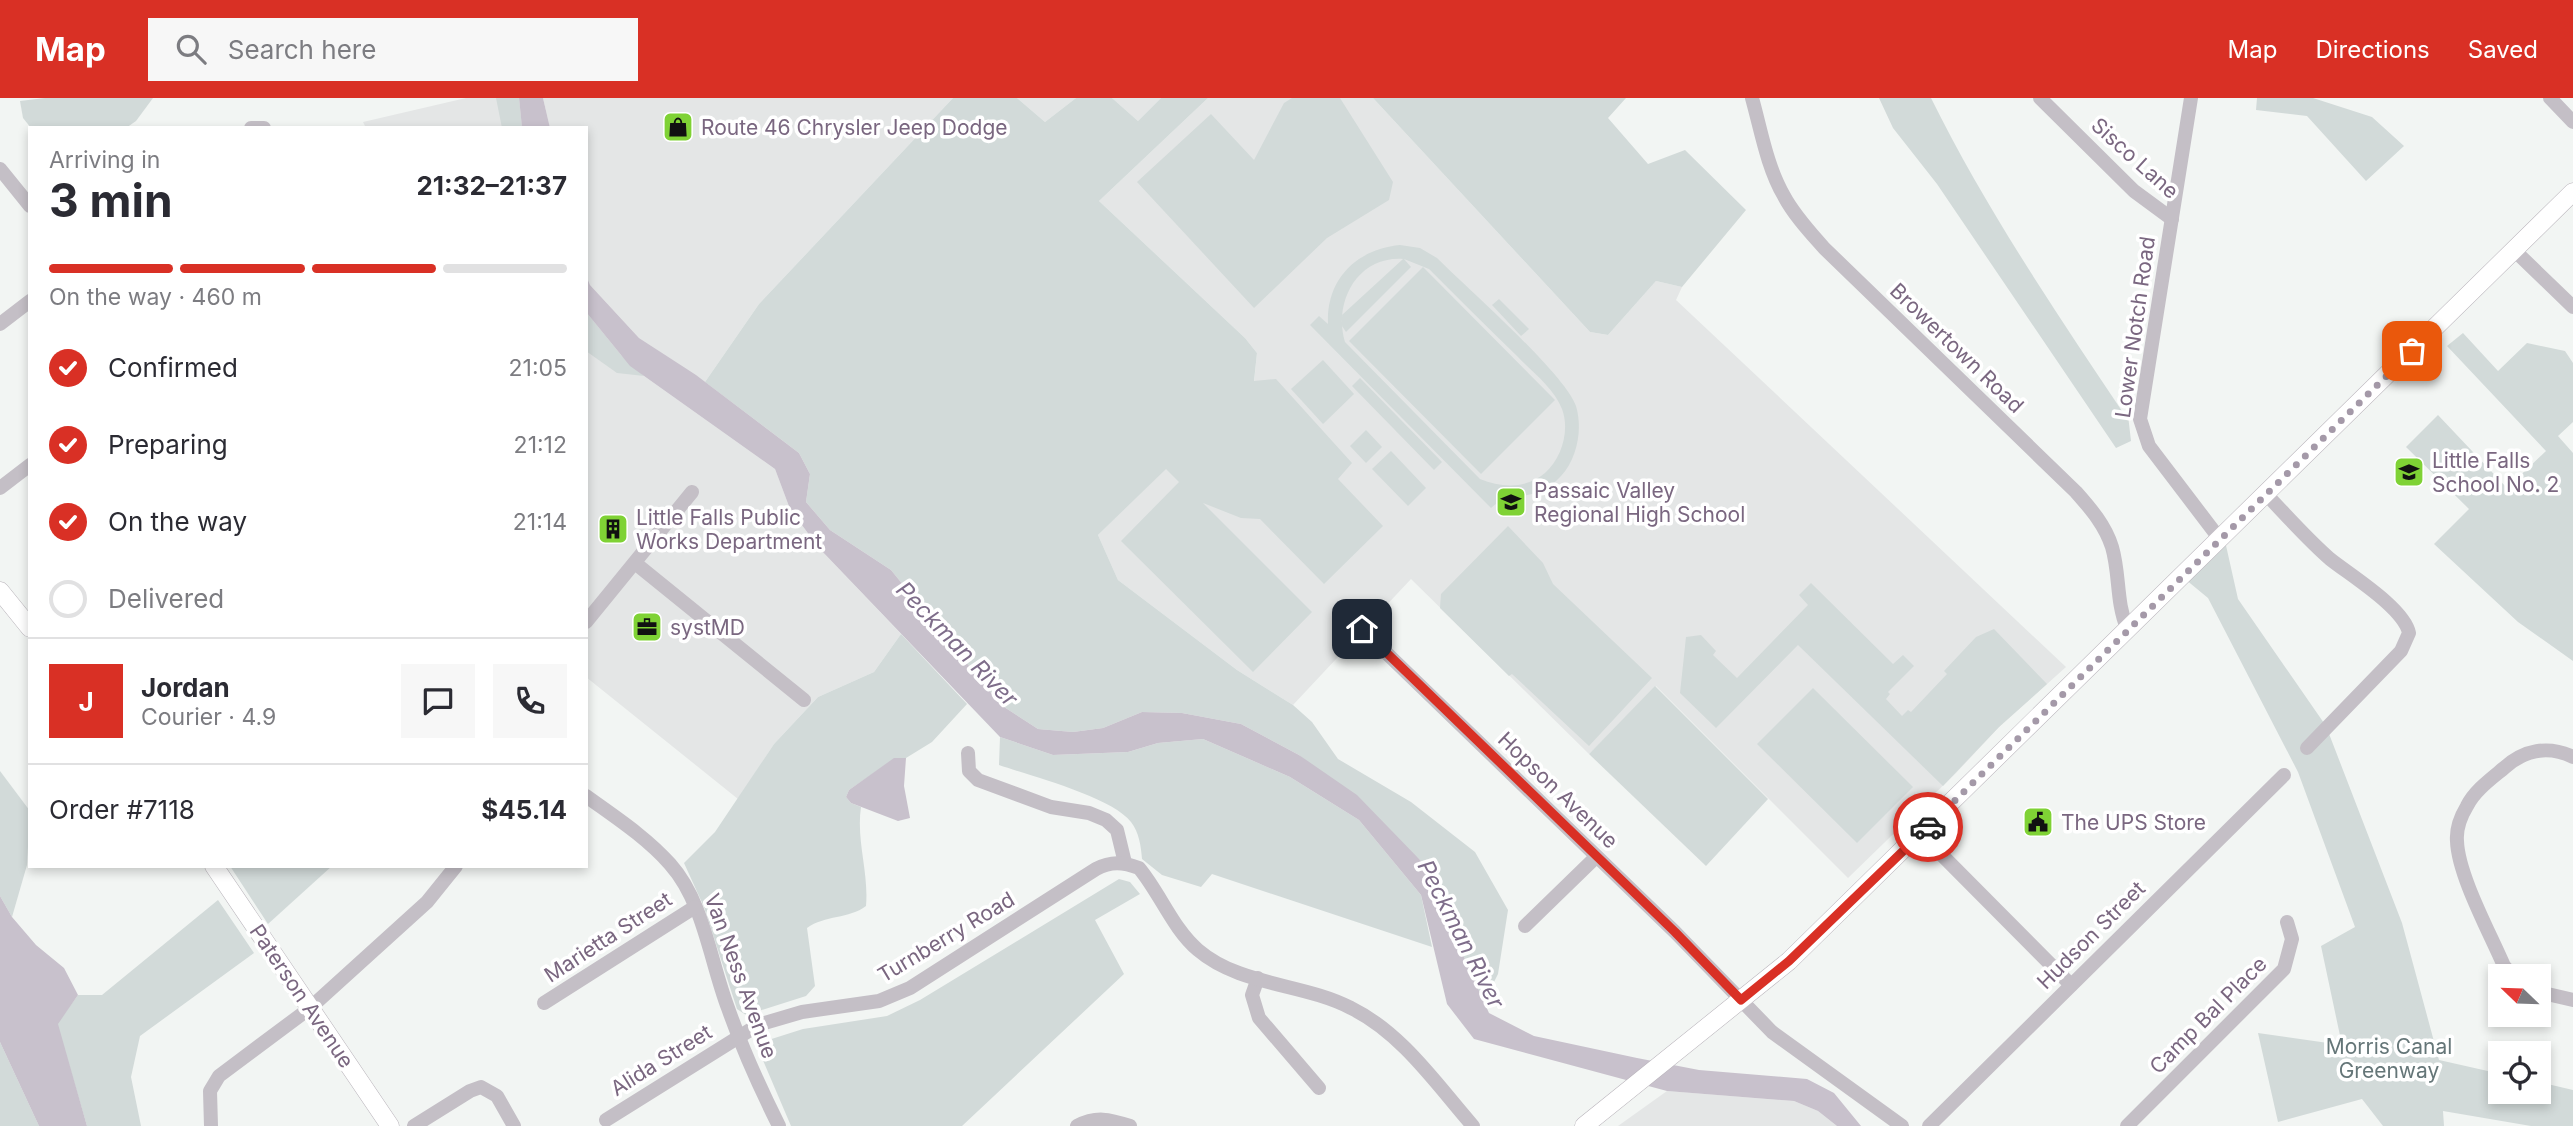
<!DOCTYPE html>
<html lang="en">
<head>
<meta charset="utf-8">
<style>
	:root { --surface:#fff; --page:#f7f7f7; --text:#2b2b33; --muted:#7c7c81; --line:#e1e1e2; --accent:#d93025 }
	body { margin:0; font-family:Inter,sans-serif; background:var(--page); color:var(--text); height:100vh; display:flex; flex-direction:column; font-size:26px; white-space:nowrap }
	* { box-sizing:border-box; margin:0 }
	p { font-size:23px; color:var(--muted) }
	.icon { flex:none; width:38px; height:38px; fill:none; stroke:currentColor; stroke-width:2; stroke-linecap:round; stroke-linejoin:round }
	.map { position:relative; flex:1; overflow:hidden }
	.side { position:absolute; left:28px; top:28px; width:560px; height:742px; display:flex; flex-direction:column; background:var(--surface); border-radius:0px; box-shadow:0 4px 10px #0003 }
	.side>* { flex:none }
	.needle { width:46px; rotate:293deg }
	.controls { position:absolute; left:2488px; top:866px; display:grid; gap:14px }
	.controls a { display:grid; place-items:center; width:63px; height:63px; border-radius:0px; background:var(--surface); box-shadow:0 4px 10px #0003; font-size:35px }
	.pin { position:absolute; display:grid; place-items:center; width:60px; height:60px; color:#fff; margin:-30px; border-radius:14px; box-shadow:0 4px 10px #0006 }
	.courier { position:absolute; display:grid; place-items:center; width:70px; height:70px; margin:-35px; border:5px solid #d93025; border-radius:50%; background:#fff; color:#222; box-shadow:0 2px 9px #0007 }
	.head em { font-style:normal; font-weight:700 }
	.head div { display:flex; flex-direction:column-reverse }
	.head { display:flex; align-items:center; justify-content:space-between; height:119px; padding:0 21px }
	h1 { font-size:46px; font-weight:700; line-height:52px }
	.bar { display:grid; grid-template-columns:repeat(4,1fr); gap:10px 7px; align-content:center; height:84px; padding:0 21px }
	.bar i { height:9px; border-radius:5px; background:var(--line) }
	.bar .current { background:var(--accent) }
	.bar p { grid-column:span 4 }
	.line { display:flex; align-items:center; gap:18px; padding:0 21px; border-top:2px solid var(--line) }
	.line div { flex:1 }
	.round { display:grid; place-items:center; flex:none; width:74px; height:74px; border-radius:0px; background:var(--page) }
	ol { padding:0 21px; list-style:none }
	li { display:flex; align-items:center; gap:21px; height:77px }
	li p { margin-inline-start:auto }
	li .icon { padding:7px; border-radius:50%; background:var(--accent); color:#fff; stroke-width:4 }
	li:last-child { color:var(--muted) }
	li i { width:38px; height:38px; border:4px solid var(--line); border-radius:50% }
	header { display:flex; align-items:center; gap:42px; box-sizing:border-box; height:98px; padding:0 35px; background:var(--accent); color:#fff }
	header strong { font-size:33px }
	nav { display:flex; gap:38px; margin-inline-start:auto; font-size:24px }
	.search { width:490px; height:63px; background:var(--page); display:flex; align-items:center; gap:18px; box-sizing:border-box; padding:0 24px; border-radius:0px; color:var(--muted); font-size:26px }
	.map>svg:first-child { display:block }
	.built { fill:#e4e6e6 }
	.green { fill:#d2dad9; fill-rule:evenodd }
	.water { fill:#c8c1cc }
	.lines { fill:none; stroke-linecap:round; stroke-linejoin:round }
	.major-casing { stroke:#b8b3ba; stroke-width:19 }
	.minor { stroke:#c4bfc6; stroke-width:14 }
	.major { stroke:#fff; stroke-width:18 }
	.done { stroke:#a499a8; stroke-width:7; stroke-dasharray:0 12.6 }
	.route { stroke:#d93025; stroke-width:9 }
	.labels { text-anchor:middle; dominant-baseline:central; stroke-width:7; stroke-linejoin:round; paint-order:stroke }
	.poi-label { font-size:21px; fill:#7a6780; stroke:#fff; text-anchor:start }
	.street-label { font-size:21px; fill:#7a6780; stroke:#fff }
	.park-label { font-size:21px; fill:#657678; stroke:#fff }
	.water-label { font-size:23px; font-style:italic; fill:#7e6d8a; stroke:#fff }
</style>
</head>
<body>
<header>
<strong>Map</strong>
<div class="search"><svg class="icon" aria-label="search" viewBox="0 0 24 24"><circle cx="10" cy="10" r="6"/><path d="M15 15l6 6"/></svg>Search here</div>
<nav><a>Map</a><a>Directions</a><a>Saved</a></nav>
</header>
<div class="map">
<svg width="2573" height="1028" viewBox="0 0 2573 1028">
	<rect width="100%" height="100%" fill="#f2f5f3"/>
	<g class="built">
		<polygon points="466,0 519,0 522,30 366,30 363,24"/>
		<polygon points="543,0 953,0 759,206 705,284 639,240 590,187 586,177 586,30 550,30"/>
		<polygon points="1017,0 1076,0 1045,24"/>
		<polygon points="1112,0 1161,0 1138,23"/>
		<polygon points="1208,0 1373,0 1590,234 1608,237 1656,183 1682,189 1676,202 2066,569 1999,629 1956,675 1848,780 1656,588 1589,656 1411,481 1293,607 1237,572 1118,482 1098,437 1254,284 1257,255 1245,240 1099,103"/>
		<polygon points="586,214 630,268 775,371 790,411 819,450 901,536 874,574 818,599 774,646 738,701 586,579"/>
		<polygon points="1667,993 1794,1003 1818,1013 1837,1028 1618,1028"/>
	</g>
	<g class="green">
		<polygon points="45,0 153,0 136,23 126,30 31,30 23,20 20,3"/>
		<polygon points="496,0 519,0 522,30 502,30"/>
		<polygon points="953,0 1017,0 1045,24 1076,0 1112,0 1138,23 1161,0 1208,0 1099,103 1245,240 1257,255 1254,283 1276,281 1352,365 1338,381 1383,428 1324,486 1260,421 1241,420 1203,405 1312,514 1253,574 1121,443 1179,384 1166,371 1098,437 1118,482 1237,572 1293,607 1312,624 1338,661 1411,704 1475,754 1508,812 1498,876 1484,904 1421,763 1299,657 1241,626 1182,615 1142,614 1103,630 1073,634 1038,631 1001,607 891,472 830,432 806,404 810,376 799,355 705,284 759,206"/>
		<polygon points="1292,0 1340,0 1393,84 1389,102 1327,140 1254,210 1137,84 1211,16 1254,62 1284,5"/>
		<polygon points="1373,0 1626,0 1608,20 1648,66 1685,52 1746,112 1682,189 1656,183 1608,237 1590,234"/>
		<path d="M1879,0h52c55,111 124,213 193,316l4,1 3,26 -15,7 -179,-264 -44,-56z"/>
		<polygon points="2257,0 2313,0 2372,19 2404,48 2366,83 2307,18 2256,12"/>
		<path d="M1400,147l20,3 17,10c29,29 128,116 139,148 7,23 1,53 -15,70 -25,28 -51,14 -70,32l-181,-183 9,-9 9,8c-2,-45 29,-75 72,-79zM1403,161l-61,56v11l4,6 65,-65 -7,-8 25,10c29,29 58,58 88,87 15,16 37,32 45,53 8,21 0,49 -17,64 -19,16 -43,15 -65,6l-135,-137c-12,-39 12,-86 58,-83z"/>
		<polygon points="1423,169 1555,302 1481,376 1349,243"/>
		<polygon points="1499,201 1529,231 1521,238 1492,207"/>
		<polygon points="586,214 621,257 644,278 617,275 586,253"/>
		<polygon points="2463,235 2498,273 2527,245 2565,253 2573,265 2573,324 2558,338 2573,355 2573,563 2518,524 2434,446 2469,411 2406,349 2438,317 2507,390 2546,353 2447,248"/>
		<polygon points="1323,262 1354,296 1323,326 1291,291"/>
		<polygon points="1360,280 1442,364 1434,372 1352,288"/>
		<polygon points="1366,332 1382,349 1366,365 1350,348"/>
		<polygon points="1391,353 1426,390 1408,408 1372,371"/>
		<polygon points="1508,428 1543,465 1553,486 1652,580 1589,648 1512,576 1509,578 1440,510 1441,496"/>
		<polygon points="2225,443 2238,501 2326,628 2402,825 2439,962 2501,976 2501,994 2539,994 2539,984 2573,992 2573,1028 2531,1028 2443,1013 2444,1028 2383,1028 2362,1001 2278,1024 2258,935 2342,947 2321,848 2355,829 2298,674 2208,500 2185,481"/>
		<polygon points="1811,485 1893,566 1903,557 1914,568 1888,594 1890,596 1886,601 1902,618 1908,612 1911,614 1947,576 1944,573 1976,539 1994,531 2047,586 1999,629 1943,688 1798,547 1716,630 1680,595 1686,539 1701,537 1716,553 1713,557 1737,580 1808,507 1799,497"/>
		<path d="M901,536l66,70 -35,38 -26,16 -12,1 -45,31 -3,7 5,6 10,4c-5,34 8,65 5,99 -17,13 -41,9 -59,22l8,58 -9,10 -60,19 -9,-6 -33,-102 -20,-44 31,-31 59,-88 44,-47 56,-25z"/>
		<polygon points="1655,588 1768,701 1706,768 1589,656"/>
		<polygon points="1813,590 1913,689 1857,745 1757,646"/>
		<path d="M1000,639l53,18 75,-3 30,-9 45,-4 87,38 69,43 62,75 11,52 -220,-73 -11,13 -39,-12 -20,-16c-1,-13 -3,-27 -11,-37 -19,-25 -100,-46 -132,-57z"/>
		<polygon points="0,673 30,713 27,767 12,819 0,798"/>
		<polygon points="230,768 332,768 268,826"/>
		<polygon points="1119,781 1130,784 1140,796 1095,822 1124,876 962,1028 791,1028 756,946 803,931 887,918 920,902"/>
		<polygon points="218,802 254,855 140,938 131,979 141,1028 87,1028 57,926 78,897 102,897"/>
		<polygon points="0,944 39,1028 0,1028"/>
	</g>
	<g class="water">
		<polygon points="519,0 543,0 550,30 522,30"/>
		<polygon points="586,177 590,187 639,240 696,277 799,355 810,376 806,404 830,432 891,472 1001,607 1038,631 1073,634 1103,630 1142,614 1182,615 1241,626 1299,657 1357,697 1421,763 1489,915 1534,938 1637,960 1699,972 1807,981 1834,995 1861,1028 1837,1028 1818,1013 1794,1003 1667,993 1474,941 1447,906 1421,797 1359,722 1290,679 1203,641 1158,645 1128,654 1053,657 1000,639 819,450 790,411 775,371 630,268 586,214"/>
		<polygon points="894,660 906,660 904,688 910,720 898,723 851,705 846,699 849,692"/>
		<polygon points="0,798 12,819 36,847 64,870 78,897 58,926 87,1028 39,1028 0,944"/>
	</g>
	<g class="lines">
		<g class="major-casing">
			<g id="major">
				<polyline points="0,493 30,530"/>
				<polyline points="214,768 390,1028"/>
				<polyline points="1584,1028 1789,863 2573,94"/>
			</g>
		</g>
		<g class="minor">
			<path d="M1752,0c9,32 15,69 32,98 10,19 26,36 40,52l252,244c15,17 29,33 36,55 8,27 4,55 15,81"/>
			<polyline points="2040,0 2134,93 2172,121"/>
			<polyline points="2191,0 2140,321 2149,348 2219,440"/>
			<polyline points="2550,0 2573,24"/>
			<polyline points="251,30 264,30"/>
			<polyline points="0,71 30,108"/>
			<polyline points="2514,152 2573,209"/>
			<polyline points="0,226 30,203"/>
			<polyline points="0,390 30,367"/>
			<path d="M2265,395c21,22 42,46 65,66 20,16 74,49 79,74l-8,18 -94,97"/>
			<polyline points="635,465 804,602"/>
			<polyline points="1344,514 1675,834 1772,934 1902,1028"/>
			<polyline points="586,524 692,394"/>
			<polyline points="968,655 969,673 978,682 1051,709 1089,715 1106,722 1117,732 1125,765"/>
			<path d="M586,698c29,21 60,41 84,68 34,38 40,97 58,144 14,40 32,80 51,118"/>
			<polyline points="1921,736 2071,887"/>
			<polyline points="1525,828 1596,759"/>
			<path d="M2513,878l-9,-10c-14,-33 -46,-91 -47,-125 -1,-12 4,-25 10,-35 7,-15 25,-28 37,-38 20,-18 44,-23 69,-11"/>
			<polyline points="1258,880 1252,897 1259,920 1319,990"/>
			<polyline points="2539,894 2573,902"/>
			<polyline points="544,905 695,809"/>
			<path d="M606,1022l152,-95 44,-13 77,-11 31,-13 186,-119c15,-8 27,-7 43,-1 21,25 34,61 59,82 42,36 105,33 153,58 51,25 86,77 122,118"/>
			<polyline points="211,1028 210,993 219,978 310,910 427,804 456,768"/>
			<polyline points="414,1028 470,993 481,989 497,998 514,1028"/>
			<path d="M1077,1028c19,-10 32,-7 53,0"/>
			<polyline points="1929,1028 2284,677"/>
			<polyline points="2127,1028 2284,871 2292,841 2287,824"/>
		</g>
		<use href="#major" class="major"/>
	</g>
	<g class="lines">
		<polyline class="done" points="1928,729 2412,253"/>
		<polyline class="route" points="1362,531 1675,834 1741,902 1789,863 1928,729"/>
	</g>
	<defs>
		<g id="shop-square" transform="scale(1.575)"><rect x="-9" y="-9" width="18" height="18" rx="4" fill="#7fd235" stroke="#fff"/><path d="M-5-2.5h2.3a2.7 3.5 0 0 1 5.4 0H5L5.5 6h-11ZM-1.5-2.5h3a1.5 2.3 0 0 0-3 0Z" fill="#111"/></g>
		<g id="school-square" transform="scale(1.575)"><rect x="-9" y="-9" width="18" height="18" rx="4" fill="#7fd235" stroke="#fff"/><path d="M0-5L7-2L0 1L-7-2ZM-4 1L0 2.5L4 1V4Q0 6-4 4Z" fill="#111"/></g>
		<g id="building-square" transform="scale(1.575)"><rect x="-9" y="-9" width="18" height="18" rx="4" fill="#7fd235" stroke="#fff"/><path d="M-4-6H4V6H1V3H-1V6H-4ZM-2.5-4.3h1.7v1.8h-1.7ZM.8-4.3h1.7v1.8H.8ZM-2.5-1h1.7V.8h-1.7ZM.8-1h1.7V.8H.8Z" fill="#111"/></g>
		<g id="office-square" transform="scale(1.575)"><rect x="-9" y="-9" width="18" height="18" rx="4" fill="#7fd235" stroke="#fff"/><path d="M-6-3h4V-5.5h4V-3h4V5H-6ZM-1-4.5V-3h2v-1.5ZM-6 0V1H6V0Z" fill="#111"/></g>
		<g id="civic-square" transform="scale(1.575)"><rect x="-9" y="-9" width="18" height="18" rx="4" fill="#7fd235" stroke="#fff"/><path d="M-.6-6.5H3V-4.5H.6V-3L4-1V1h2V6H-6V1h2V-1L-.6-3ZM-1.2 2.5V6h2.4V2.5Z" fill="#111"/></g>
	</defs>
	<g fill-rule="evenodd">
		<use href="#shop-square" x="678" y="29"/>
		<use href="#school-square" x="2409" y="374"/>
		<use href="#school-square" x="1511" y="404"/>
		<use href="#building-square" x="613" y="431"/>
		<use href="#office-square" x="647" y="529"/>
		<use href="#civic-square" x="2038" y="724"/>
	</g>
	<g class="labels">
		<g class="poi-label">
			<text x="701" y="29">Route 46 Chrysler Jeep Dodge</text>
			<text x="2432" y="362">Little Falls<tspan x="2432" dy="24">School No. 2</tspan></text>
			<text x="1534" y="392">Passaic Valley<tspan x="1534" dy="24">Regional High School</tspan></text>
			<text x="636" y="419">Little Falls Public<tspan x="636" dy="24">Works Department</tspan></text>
			<text x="670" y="529">systMD</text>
			<text x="2061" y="724">The UPS Store</text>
		</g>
		<g class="street-label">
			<text transform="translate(2135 60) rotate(42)">Sisco Lane</text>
			<text transform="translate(2135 229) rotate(-82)">Lower Notch Road</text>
			<text transform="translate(1957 250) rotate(44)">Browertown Road</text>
			<text transform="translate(1558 692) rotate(44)">Hopson Avenue</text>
			<text transform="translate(2091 837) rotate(-45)">Hudson Street</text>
			<text transform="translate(608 839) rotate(-33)">Marietta Street</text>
			<text transform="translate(946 839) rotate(-31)">Turnberry Road</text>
			<text transform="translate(741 878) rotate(70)">Van Ness Avenue</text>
			<text transform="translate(302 898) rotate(56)">Paterson Avenue</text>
			<text transform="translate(2208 917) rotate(-45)">Camp Bal Place</text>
			<text transform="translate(661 962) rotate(-32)">Alida Street</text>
		</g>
		<g class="park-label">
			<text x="2389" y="948">Morris Canal<tspan x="2389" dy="24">Greenway</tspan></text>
		</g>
		<g class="water-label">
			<text transform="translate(957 546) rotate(46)">Peckman River</text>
			<text transform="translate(1461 836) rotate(63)">Peckman River</text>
		</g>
	</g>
</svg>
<div class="controls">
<a><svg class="needle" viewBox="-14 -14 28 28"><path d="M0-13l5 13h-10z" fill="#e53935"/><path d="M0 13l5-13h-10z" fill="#7c7c81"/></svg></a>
<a><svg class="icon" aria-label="locate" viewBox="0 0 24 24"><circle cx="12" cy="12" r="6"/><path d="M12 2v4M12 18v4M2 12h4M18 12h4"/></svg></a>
</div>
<div class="pin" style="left:2412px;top:253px;background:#ea580c"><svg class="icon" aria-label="bag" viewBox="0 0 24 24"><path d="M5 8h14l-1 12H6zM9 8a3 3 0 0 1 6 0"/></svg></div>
<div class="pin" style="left:1362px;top:531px;background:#1f2937"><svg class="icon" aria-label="home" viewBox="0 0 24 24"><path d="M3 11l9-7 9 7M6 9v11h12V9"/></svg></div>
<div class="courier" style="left:1928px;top:729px"><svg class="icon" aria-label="car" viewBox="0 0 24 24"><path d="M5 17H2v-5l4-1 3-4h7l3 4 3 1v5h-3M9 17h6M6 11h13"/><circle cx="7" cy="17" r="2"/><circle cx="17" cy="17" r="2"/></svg></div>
<section class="side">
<div class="head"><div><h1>3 min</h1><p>Arriving in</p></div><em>21:32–21:37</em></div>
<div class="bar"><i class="current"></i><i class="current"></i><i class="current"></i><i></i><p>On the way · 460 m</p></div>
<ol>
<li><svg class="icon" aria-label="check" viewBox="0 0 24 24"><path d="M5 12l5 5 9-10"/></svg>Confirmed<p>21:05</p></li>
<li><svg class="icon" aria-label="check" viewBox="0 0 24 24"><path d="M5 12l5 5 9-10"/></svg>Preparing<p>21:12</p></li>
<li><svg class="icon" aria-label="check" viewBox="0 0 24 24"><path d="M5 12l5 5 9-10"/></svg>On the way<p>21:14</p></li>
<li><i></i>Delivered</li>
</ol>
<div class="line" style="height:126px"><b class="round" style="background:var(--accent);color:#fff">J</b><div><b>Jordan</b><p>Courier · 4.9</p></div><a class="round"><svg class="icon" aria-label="chat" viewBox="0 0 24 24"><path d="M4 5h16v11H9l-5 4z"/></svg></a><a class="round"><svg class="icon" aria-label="phone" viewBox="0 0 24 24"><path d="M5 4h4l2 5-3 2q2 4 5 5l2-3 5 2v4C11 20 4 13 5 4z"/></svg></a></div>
<div class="line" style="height:91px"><div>Order #7118</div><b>$45.14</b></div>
</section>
</div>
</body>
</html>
